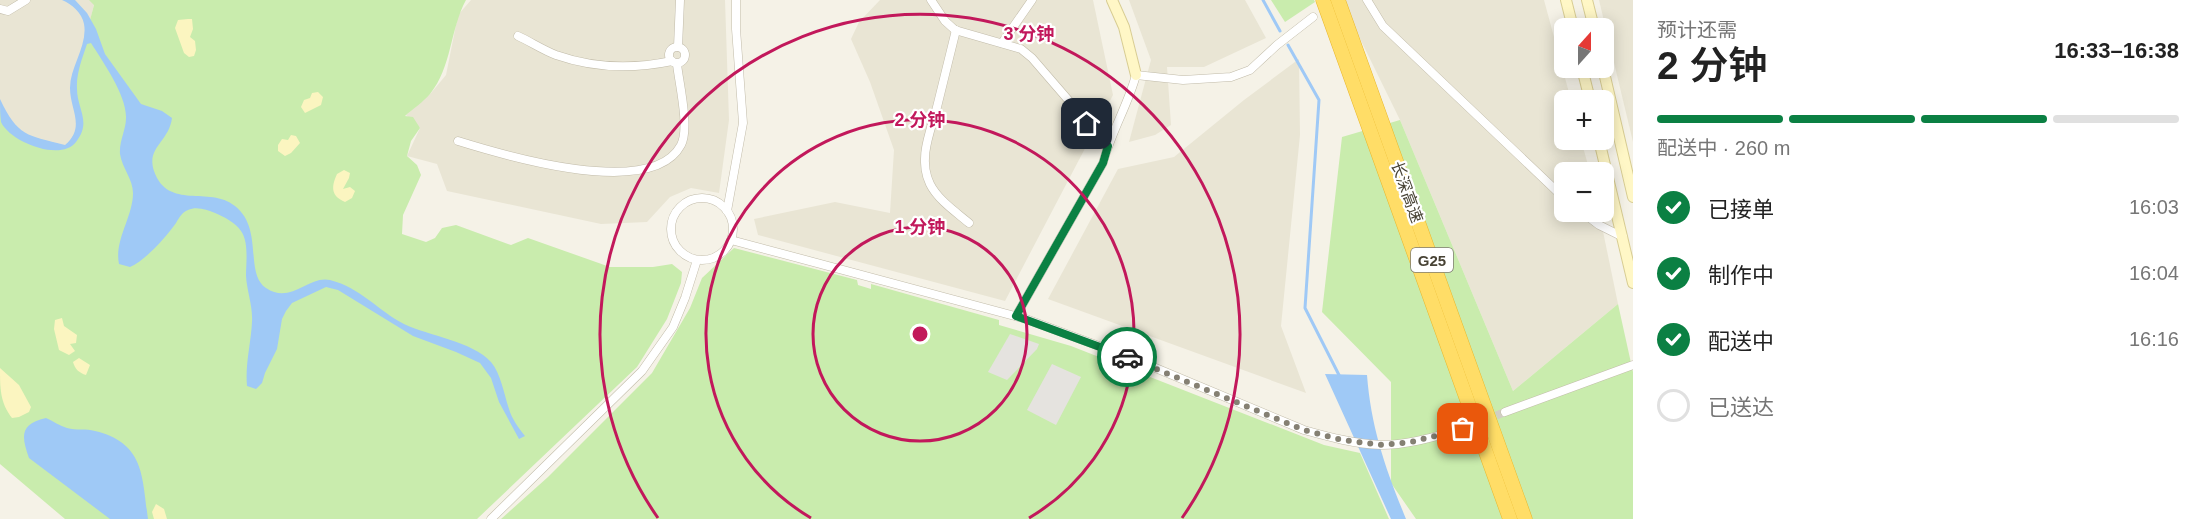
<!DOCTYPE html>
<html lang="zh">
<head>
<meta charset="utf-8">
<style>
	:root { --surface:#fff; --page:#f2f2f2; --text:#222; --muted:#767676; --line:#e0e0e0; --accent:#0b8043 }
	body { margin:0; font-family:Arial,"Noto Sans SC",sans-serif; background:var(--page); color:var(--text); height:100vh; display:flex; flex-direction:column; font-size:22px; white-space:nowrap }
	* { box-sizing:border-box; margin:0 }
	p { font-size:20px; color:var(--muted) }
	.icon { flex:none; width:33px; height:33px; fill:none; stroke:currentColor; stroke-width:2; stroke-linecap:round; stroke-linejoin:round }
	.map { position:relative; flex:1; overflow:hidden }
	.panel { display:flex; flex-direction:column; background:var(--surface); width:570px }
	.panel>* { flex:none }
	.needle { width:39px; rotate:21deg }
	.controls { position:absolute; left:1554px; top:18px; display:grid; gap:12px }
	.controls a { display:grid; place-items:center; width:60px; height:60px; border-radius:9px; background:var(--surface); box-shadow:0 3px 15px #0003; font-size:30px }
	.pin { position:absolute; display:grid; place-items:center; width:51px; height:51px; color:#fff; margin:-26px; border-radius:12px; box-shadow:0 3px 9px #0006 }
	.courier { position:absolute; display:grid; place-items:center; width:60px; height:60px; margin:-30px; border:4px solid #0b8043; border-radius:50%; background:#fff; color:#222; box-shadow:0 2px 8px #0007 }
	.headline em { font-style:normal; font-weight:600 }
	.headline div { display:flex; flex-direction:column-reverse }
	.headline { display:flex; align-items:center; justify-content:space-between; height:102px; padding:0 24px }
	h1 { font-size:39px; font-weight:600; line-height:45px }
	.bar { display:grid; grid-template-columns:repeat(4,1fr); gap:9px 6px; align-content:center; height:72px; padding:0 24px }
	.bar i { height:8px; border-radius:4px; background:var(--line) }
	.bar .selected { background:var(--accent) }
	.bar p { grid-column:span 4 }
	ol { padding:0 24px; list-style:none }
	li { display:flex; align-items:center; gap:18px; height:66px }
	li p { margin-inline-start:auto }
	li .icon { padding:6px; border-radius:50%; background:var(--accent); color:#fff; stroke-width:4 }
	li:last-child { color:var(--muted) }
	li i { width:33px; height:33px; border:3px solid var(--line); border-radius:50% }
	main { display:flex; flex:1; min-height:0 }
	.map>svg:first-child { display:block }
	.residential { fill:#e9e5d4 }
	.green { fill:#c9ecad }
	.sand { fill:#fbf5c0 }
	.parking { fill:#e5e3df }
	.water { fill:#9fc9f6 }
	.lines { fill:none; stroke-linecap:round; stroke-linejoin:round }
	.stream { stroke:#9fc9f6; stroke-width:3 }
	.street-tunnel { stroke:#d2cfc3; stroke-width:8; stroke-dasharray:8 4; stroke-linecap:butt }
	.street-casing { stroke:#c1bba9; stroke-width:9 }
	.secondary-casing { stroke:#d8cd93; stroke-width:12 }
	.highway-casing { stroke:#e9b72d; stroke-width:15 }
	.street { stroke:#fff; stroke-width:8 }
	.secondary { stroke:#fff7c6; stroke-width:10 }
	.highway { stroke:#ffdd67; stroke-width:14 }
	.done { stroke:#858073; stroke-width:6; stroke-dasharray:0 10.8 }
	.route { stroke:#0b8043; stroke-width:8 }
	.ring { fill:none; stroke:#c2185b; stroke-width:3 }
	.labels { text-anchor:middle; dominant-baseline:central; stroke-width:4.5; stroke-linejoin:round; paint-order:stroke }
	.shield { fill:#fff; stroke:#7f7b72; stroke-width:1.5 }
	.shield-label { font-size:15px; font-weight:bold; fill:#484335 }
	.street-label { font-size:16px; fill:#484335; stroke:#fff }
	.centre { fill:#c2185b; stroke:#fff; stroke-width:3 }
	.ring-label { font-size:18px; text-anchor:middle; font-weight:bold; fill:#c2185b; stroke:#fff; stroke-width:4.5; stroke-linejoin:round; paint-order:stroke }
</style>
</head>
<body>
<main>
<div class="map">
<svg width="1633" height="519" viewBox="0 0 1633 519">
	<rect width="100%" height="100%" fill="#f5f2e7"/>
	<g class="residential">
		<polygon points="0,0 95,0 87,34 80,123 76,136 67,147 24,138 0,109"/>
		<polygon points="471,0 725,0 729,120 719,193 691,188 670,197 647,222 601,224 447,191 437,164 407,156 420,128 406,115 431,93 446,75 458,15"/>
		<polygon points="880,0 1093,0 1113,95 1005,301 758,235 754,219 835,202 890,213 894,150 870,82 851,39 859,22"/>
		<polygon points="1129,0 1245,0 1266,38 1204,67 1167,67 1171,125 1155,135 1129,142 1151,60"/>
		<polygon points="1341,0 1544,0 1571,100 1564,100 1564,140 1581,140 1590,172 1564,172 1564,212 1599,212 1618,304 1513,391 1400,120"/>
		<polygon points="1599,0 1633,0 1633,142"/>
		<polygon points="1299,59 1300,135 1281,326 1306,393 1048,299 1118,169 1174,157 1244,100"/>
	</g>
	<g class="green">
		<path d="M89,0h377c-16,29 -14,67 -36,94 -7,8 -17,15 -25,22l8,1 7,11 -9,13 -4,15 10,9 4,10 -18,40 -1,19 24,8 9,-4 7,-10 14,-3 55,20 17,-7 82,29h43l19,-3 10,8 -1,11 -14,36 -30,48 -160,152h-412l-65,-55v-355l13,22 54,16 13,-24 -7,-39 21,-79z"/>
		<polygon points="1271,0 1314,0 1315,2 1285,22"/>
		<polygon points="1400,120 1513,391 1618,304 1633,372 1633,519 1416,519 1391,483 1391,382 1322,312 1342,137"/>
		<polygon points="734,248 857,280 858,285 871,289 871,284 999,320 999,325 1071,346 1324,445 1360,453 1389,519 501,519 548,477 652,373 690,308 702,278"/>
	</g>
	<g class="sand">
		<polygon points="188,19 192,19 193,29 190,37 195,41 196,50 194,56 189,57 184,53 175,28 178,20"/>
		<polygon points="318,92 323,97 321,105 305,113 301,107 304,100 310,98 312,93"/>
		<polygon points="291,135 296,136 300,143 291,153 285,156 278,151 278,145 282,139 288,140"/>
		<path d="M344,170l6,3 -1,5 -6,11 7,-2 5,4 -3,7 -7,4c-14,-6 -14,-15 -8,-28z"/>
		<polygon points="62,318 64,326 77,335 76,343 70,344 75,351 69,355 59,350 54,329 55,320"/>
		<path d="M79,358l11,7 -4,10c-7,-2 -11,-6 -13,-13z"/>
		<path d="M0,368l19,17 12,22 -2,5 -10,5 -7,1c-12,-15 -12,-30 -12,-50z"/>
		<polygon points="156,504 164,509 167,519 154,519 152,512"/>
	</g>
	<g class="parking">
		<polygon points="1010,334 1039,344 1037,349 1007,380 988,372"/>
		<polygon points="1052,364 1081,377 1056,425 1027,410"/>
	</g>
	<g class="water">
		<path d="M62,0h13l12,13 9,16 9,25 36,50 21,7 10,7c-3,24 -26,29 -18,53 14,40 55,14 81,35 29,23 9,67 31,82 25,17 42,-13 64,-8 31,8 47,30 74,44 25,12 68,17 87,38 10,12 13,32 18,47 3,10 9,18 16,27l-6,3 -20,-37 -8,-24 -11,-15 -24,-11 -43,-16 -75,-46 -12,-3 -34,16 -6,8 -4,8 -5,30 -12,24 -3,10 -6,6 -9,-3c-2,-22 4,-43 5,-64 1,-16 -5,-30 -6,-46 0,-13 3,-34 -5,-45 -6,-9 -17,-14 -26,-18 -8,-3 -18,-7 -27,-3 -6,2 -9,8 -12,13 -10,14 -30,37 -46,44l-11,-3c-5,-24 14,-47 14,-71 0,-14 -11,-25 -13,-39 -1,-13 6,-24 6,-36 1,-22 -23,-56 -35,-75l-4,1c-5,15 -11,30 -10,45 0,20 15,33 -1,53 -15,20 -66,0 -75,-20 -1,-7 -1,-16 -1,-23 18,38 27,36 65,46 21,-18 5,-35 5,-57 0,-21 18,-43 14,-64 -2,-11 -12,-20 -22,-24z"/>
		<path d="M1325,374l42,1c4,53 19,95 39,144h-15z"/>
		<path d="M46,418c7,3 14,8 21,10 9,3 19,0 28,3 50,12 47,46 53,88h-38l-81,-61c-8,-22 -9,-34 17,-40z"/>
	</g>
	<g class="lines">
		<g class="stream">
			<polyline points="1263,0 1280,31"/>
			<polyline points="1288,45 1319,100 1305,308 1340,377"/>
		</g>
		<polyline class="street-tunnel" points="1463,429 1505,412"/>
		<g class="street-casing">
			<g id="street">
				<polyline points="931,0 945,21 955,30 1021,49 1032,58 1108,146"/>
				<polyline points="1367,0 1383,26 1564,198"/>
				<polyline points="0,9 8,11 26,0"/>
				<path d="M956,30c-6,24 -12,48 -18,73 -6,26 -21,54 -8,81 8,16 26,28 39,39"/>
				<path d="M518,36c13,6 25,14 38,19 37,13 78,14 116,6"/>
				<polyline points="1002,43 1032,0"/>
				<circle cx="677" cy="55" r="8"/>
				<polyline points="678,47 680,0"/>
				<path d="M458,141c45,14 194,59 223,4 9,-17 -2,-62 -4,-81"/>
				<circle cx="702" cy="229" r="31"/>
				<polyline points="727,211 743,123 736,29 736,0"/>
				<polyline points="1582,212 1599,225 1623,237"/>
				<path d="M731,240l295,79 108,40 170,71c25,7 51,14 77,15 28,0 56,-9 82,-16"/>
				<path d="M1016,316l87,-153c8,-31 25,-58 33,-88l47,5 48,-3 19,-7 27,-25 36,-28"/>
				<polyline points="1505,412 1633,365"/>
				<polyline points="491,519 642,371 673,327 685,298 697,260"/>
			</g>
		</g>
		<g class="secondary-casing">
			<g id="secondary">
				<polyline points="1112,0 1124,27 1136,75"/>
				<polyline points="1566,0 1573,28"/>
				<polyline points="1587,0 1594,28"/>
				<polyline points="1582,68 1590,100"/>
				<polyline points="1603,68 1633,197"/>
				<polyline points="1599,140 1633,283"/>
			</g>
		</g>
		<g class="highway-casing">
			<g id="highway">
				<polyline points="1323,0 1510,519"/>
				<polyline points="1338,0 1525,519"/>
			</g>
		</g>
		<use href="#street" class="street"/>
		<use href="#secondary" class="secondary"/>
		<use href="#highway" class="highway"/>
	</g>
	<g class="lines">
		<polyline class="done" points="1127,357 1304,430 1342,440 1383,445 1411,442 1463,429"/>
		<polyline class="route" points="1087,124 1108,146 1103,163 1016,316 1127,357"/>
	</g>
	<g class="ring">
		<circle cx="920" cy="334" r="107"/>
		<path d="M811 518A214 214 0 1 1 1029 518"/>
		<path d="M658 518A320 320 0 1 1 1182 518"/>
	</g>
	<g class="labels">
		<rect class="shield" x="1411" y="248" width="42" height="24" rx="4.5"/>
		<g class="shield-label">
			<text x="1432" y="260">G25</text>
		</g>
		<g class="street-label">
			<text transform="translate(1407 192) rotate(70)">长深高速</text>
		</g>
	</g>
	<circle cx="920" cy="334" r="9" class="centre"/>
	<g class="ring-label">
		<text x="1029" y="40">3 分钟</text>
		<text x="920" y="126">2 分钟</text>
		<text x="920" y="233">1 分钟</text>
	</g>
</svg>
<div class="controls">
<a><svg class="needle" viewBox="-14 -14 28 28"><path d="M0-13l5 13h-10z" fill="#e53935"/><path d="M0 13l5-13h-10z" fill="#767676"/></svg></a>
<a>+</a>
<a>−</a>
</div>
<div class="pin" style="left:1463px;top:429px;background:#ea580c"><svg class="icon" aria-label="bag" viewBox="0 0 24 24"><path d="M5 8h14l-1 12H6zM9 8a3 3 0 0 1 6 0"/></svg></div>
<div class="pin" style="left:1087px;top:124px;background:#1f2937"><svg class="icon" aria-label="home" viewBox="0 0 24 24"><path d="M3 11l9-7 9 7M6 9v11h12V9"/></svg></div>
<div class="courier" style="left:1127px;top:357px"><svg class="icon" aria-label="car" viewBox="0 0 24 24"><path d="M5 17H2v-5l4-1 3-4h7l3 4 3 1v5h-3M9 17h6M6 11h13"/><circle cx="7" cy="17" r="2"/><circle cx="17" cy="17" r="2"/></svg></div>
</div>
<section class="panel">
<div class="headline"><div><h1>2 分钟</h1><p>预计还需</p></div><em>16:33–16:38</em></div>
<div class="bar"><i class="selected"></i><i class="selected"></i><i class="selected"></i><i></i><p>配送中 · 260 m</p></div>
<ol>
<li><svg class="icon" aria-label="check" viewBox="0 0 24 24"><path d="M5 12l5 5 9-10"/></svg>已接单<p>16:03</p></li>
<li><svg class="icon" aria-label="check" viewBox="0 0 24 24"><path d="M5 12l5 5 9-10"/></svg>制作中<p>16:04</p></li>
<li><svg class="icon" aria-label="check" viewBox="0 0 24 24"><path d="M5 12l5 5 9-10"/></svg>配送中<p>16:16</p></li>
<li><i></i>已送达</li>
</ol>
</section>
</main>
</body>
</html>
